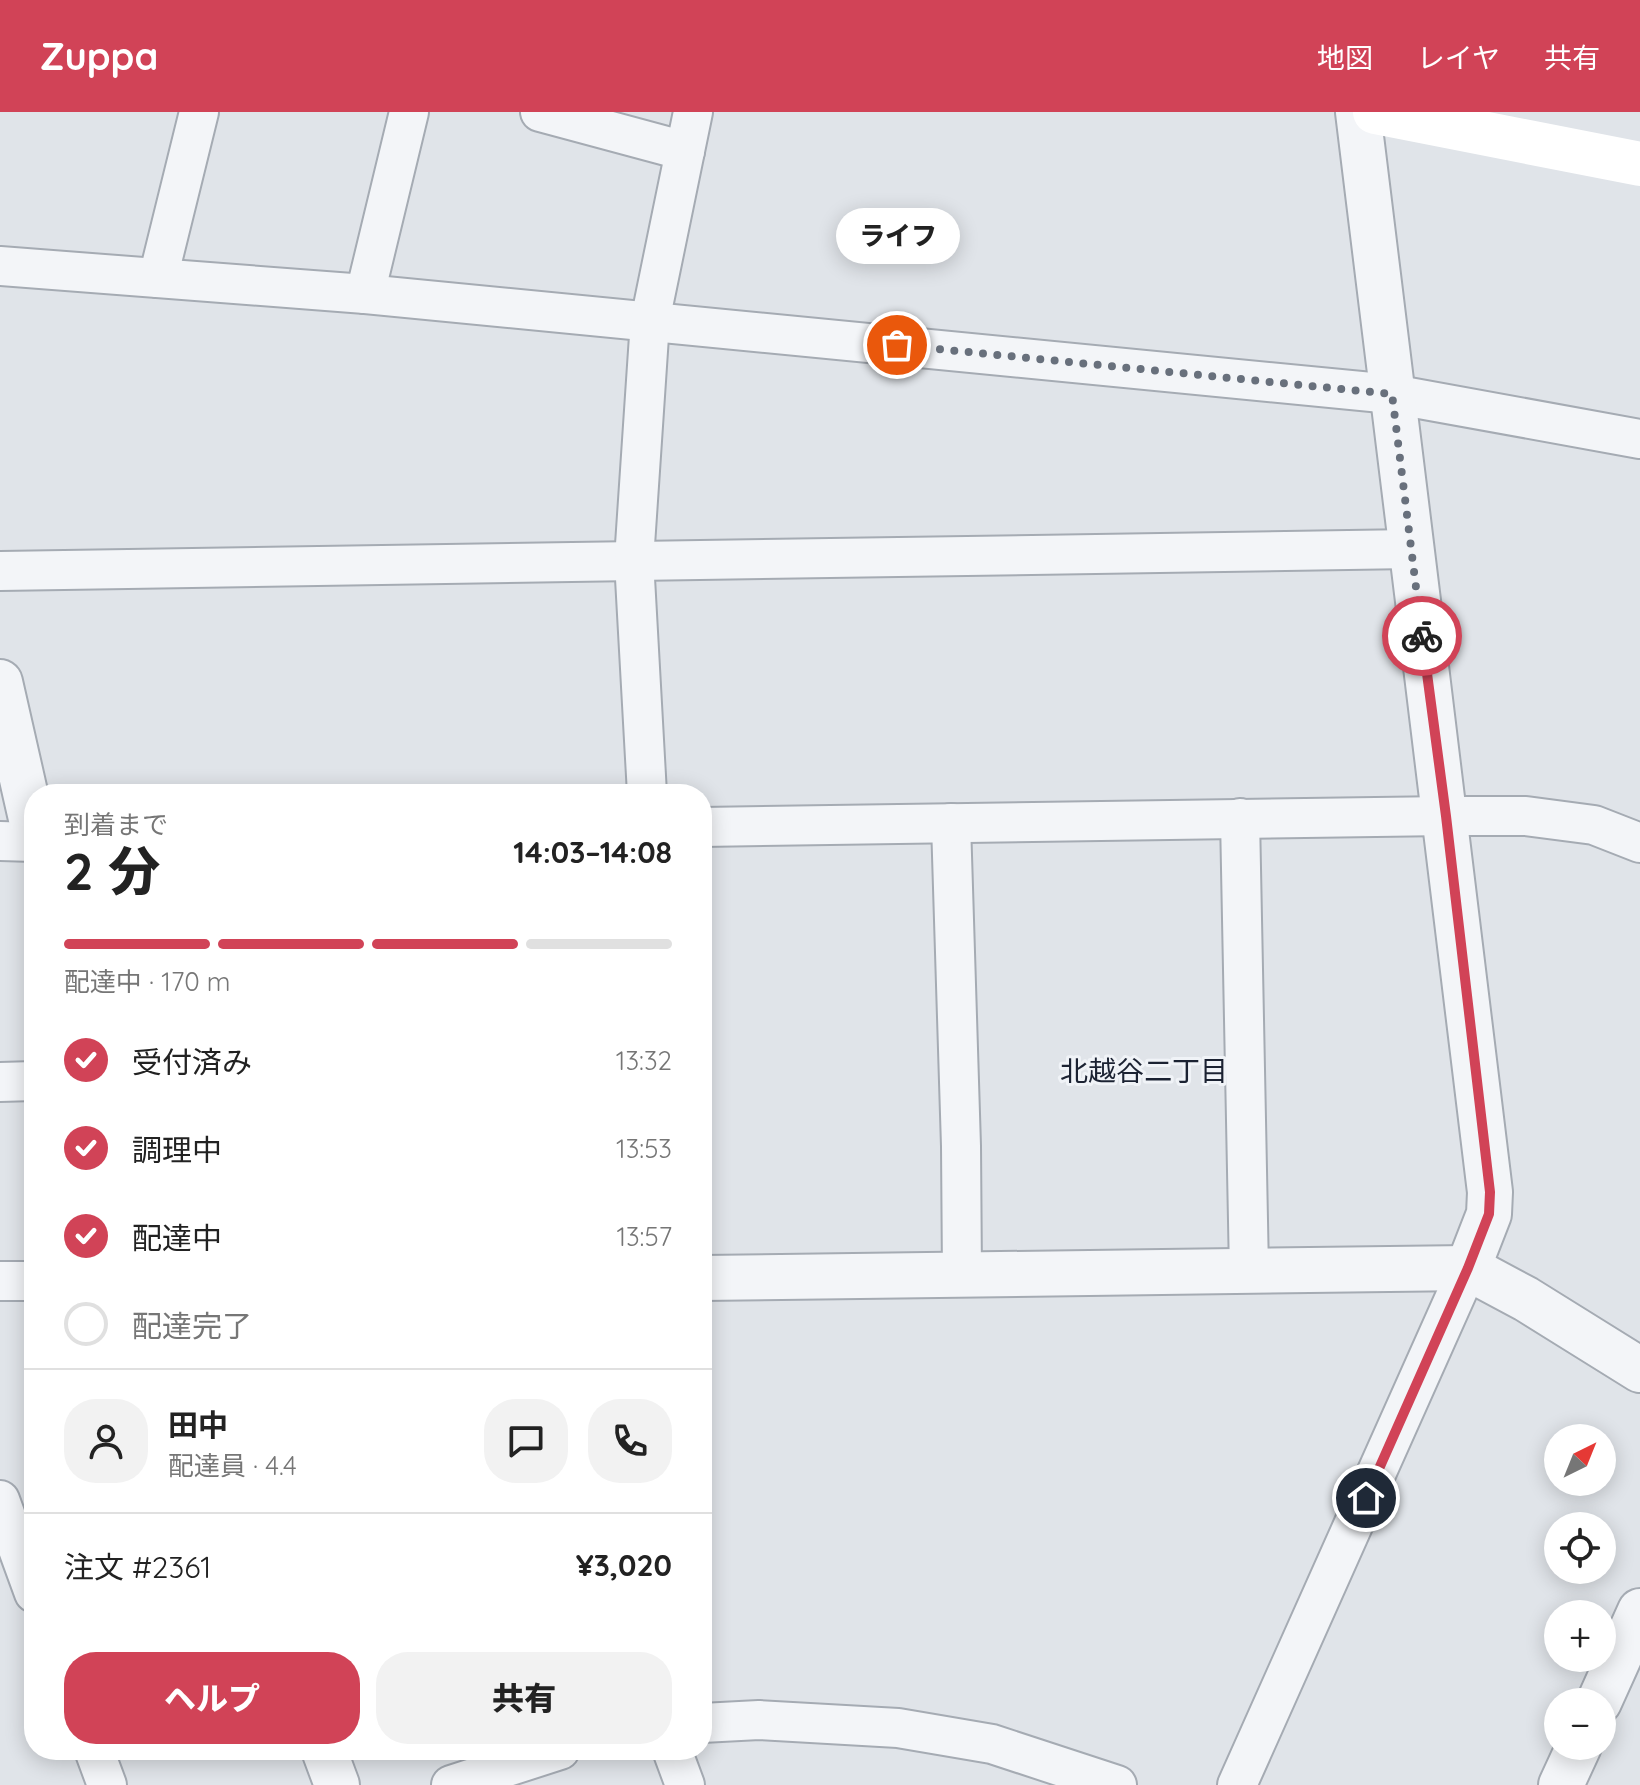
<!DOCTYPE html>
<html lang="ja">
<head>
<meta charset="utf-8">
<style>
	:root { --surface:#fff; --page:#f2f2f2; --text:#222; --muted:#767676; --line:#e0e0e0; --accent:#d14357 }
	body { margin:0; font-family:Quicksand,"Noto Sans JP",sans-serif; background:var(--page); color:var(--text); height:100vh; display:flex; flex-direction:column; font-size:30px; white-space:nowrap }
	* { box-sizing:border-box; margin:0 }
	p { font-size:26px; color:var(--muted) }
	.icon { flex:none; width:44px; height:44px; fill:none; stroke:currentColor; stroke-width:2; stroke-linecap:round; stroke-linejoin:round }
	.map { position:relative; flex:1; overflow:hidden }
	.details { position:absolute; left:24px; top:672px; width:688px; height:976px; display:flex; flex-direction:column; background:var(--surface); border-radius:32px; box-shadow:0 4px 20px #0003 }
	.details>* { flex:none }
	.needle { width:52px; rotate:43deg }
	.tools { position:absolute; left:1544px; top:1312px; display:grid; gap:16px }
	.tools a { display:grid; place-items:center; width:72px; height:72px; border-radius:50%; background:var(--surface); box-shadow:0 4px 20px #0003; font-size:40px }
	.pin { position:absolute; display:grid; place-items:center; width:68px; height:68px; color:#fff; margin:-34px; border:4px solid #fff; border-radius:50%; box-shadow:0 2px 8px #0007 }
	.courier { position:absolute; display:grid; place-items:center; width:80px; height:80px; margin:-40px; border:6px solid #d14357; border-radius:50%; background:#fff; color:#222; box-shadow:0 2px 10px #0007 }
	.bubble { position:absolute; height:56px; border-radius:28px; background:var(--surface); box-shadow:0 4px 20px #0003; font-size:26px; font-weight:800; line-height:56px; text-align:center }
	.overview em { font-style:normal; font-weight:800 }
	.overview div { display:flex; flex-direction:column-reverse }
	.overview { display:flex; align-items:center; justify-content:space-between; height:136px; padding:0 40px }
	h1 { font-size:52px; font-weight:800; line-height:60px }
	.bar { display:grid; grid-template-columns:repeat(4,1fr); gap:12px 8px; align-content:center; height:96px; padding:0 40px }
	.bar i { height:10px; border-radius:6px; background:var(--line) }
	.bar .selected { background:var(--accent) }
	.bar p { grid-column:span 4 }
	.line { display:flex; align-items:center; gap:20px; padding:0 40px; border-top:2px solid var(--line) }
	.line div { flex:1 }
	.round { display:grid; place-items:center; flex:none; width:84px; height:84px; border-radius:32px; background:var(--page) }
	ol { padding:0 40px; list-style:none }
	li { display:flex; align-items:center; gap:24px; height:88px }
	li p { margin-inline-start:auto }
	li .icon { padding:8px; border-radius:50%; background:var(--accent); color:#fff; stroke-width:4 }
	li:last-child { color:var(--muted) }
	li i { width:44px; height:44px; border:4px solid var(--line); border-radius:50% }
	.primary-button { display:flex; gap:16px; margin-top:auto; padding:16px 40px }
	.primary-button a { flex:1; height:92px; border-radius:32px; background:var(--accent); color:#fff; font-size:32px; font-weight:800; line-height:92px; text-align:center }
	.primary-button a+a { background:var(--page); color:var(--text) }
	header { display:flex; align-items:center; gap:48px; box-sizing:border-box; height:112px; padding:0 40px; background:var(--accent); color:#fff }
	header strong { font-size:38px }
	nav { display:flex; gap:44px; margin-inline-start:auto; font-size:28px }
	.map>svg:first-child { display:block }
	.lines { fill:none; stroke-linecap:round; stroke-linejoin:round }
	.minor-casing { stroke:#a5abb3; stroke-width:42 }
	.tertiary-casing { stroke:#a5abb3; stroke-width:48 }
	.minor { stroke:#f3f5f8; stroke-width:38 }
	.tertiary { stroke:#f3f5f8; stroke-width:44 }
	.secondary { stroke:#fff; stroke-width:44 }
	.done { stroke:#68707c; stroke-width:8; stroke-dasharray:0 14.4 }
	.route { stroke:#d14357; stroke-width:10 }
	.labels { text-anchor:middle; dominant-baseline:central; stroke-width:6; stroke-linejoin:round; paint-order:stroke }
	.neighbourhood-label { font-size:28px; fill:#1b2232; stroke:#f0f3f7 }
</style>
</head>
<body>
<header>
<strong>Zuppa</strong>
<nav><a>地図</a><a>レイヤ</a><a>共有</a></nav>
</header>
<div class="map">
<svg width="1640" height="1673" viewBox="0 0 1640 1673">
	<rect width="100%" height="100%" fill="#e0e4e9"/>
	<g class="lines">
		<g class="minor-casing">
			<g id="minor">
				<polyline points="540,0 685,39"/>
				<polyline points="0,154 365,182 1392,282 1640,327"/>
				<polyline points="158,166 199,0"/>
				<polyline points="365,182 409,0"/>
				<polyline points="0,459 1411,437"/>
				<polyline points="647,682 634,448 650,209 693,0"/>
				<polyline points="1240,706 1249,1159"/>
				<polyline points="951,711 961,1034 962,1162"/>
				<polyline points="702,715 1446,704 1526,704 1594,713 1640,731"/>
				<polyline points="0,729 34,730"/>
				<polyline points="0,970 34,969"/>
				<polyline points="0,1169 34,1169"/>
				<polyline points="0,1388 34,1481"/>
				<polyline points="702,1611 759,1608 898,1616 992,1632 1117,1673"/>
				<polyline points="94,1638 107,1673"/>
				<polyline points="672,1638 685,1673"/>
				<polyline points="451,1673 560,1638"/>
				<polyline points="1237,1673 1468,1156"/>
			</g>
		</g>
		<g class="tertiary-casing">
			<g id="tertiary">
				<path d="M1358,0c43,360 90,720 132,1080l-1,22 -21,54"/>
				<polyline points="0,570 34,720"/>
				<polyline points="702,1166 1468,1156 1526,1187 1640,1258"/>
				<polyline points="1599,1590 1640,1499"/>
				<polyline points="324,1638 337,1673"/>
				<polyline points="1561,1673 1579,1634"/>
			</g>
		</g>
		<use href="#minor" class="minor"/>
		<use href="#tertiary" class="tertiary"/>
		<polyline class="secondary" points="1375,0 1640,52"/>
	</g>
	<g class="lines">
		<polyline class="done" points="897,233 1392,282 1422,524"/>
		<polyline class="route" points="1366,1386 1468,1156 1489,1102 1490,1080 1446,704 1422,524"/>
	</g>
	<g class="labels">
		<g class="neighbourhood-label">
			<text x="1144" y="958">北越谷二丁目</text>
		</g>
	</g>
</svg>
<div class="tools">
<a><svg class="needle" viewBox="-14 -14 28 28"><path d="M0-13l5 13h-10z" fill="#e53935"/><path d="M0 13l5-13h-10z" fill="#767676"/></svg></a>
<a><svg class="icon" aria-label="locate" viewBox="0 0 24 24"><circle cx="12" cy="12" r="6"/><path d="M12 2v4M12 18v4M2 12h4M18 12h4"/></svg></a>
<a>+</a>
<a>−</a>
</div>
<div class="pin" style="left:897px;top:233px;background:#ea580c"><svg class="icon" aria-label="bag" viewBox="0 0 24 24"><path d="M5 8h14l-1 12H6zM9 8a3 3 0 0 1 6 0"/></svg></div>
<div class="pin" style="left:1366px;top:1386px;background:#1f2937"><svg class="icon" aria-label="home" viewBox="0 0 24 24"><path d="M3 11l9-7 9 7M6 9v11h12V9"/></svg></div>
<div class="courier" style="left:1422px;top:524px"><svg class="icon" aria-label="bike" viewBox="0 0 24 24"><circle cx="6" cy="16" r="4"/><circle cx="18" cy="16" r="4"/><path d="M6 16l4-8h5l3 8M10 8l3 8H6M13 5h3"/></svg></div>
<div class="bubble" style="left:836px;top:96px;width:124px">ライフ</div>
<section class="details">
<div class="overview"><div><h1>2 分</h1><p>到着まで</p></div><em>14:03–14:08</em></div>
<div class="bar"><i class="selected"></i><i class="selected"></i><i class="selected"></i><i></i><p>配達中 · 170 m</p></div>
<ol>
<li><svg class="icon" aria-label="check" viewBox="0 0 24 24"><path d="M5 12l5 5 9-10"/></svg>受付済み<p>13:32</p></li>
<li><svg class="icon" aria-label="check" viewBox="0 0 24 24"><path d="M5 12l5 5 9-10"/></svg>調理中<p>13:53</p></li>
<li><svg class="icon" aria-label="check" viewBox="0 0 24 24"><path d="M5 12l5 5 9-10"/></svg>配達中<p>13:57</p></li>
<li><i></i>配達完了</li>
</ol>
<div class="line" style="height:144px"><a class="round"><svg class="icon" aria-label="person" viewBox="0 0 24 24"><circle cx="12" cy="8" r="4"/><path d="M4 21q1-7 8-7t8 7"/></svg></a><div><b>田中</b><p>配達員 · 4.4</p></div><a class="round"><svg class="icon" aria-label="chat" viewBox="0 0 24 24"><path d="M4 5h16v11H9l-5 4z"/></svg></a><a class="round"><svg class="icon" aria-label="phone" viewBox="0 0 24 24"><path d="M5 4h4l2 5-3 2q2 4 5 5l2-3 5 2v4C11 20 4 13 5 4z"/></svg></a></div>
<div class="line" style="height:104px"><div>注文 #2361</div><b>¥3,020</b></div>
<div class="primary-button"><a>ヘルプ</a><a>共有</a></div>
</section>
</div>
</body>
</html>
